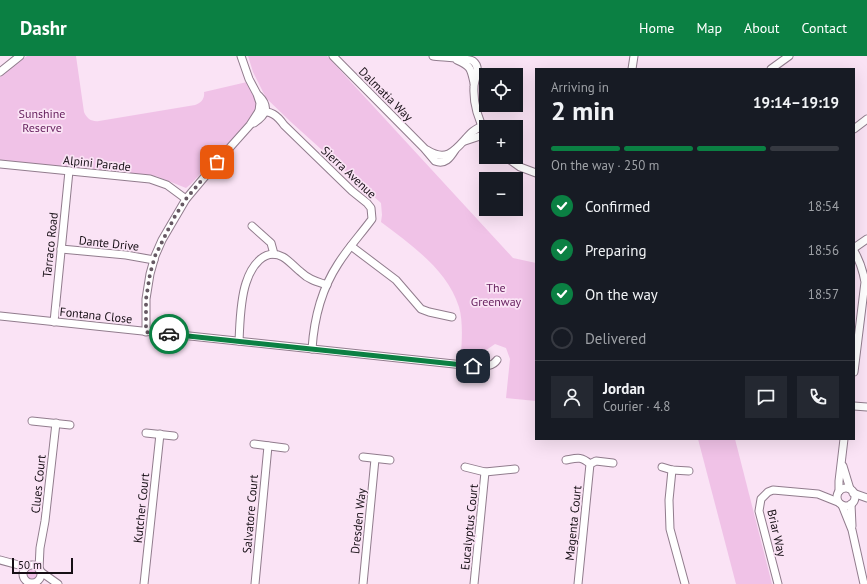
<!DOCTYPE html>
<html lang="en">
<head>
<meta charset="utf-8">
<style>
	:root { --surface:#171b24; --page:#242831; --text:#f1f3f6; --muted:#9ea1a6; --line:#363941; --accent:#0b8043 }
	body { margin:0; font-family:"PT Sans",sans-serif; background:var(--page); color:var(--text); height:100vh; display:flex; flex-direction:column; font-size:15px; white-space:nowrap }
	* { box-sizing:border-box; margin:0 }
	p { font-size:13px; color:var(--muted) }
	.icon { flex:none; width:22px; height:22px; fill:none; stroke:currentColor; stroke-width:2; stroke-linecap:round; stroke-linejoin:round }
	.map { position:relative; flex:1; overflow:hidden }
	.panel { position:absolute; left:535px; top:12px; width:320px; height:372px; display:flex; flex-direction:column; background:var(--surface); border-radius:0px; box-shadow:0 4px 16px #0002 }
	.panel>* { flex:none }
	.fabs { position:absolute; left:479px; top:12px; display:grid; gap:8px }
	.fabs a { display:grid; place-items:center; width:44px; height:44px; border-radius:0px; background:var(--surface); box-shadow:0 4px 16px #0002; font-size:20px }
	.scale { position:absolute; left:12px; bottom:10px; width:61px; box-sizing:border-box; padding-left:4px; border:2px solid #160f15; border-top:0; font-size:11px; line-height:14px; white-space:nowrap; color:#160f15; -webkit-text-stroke:3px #fae3f5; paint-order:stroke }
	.pin { position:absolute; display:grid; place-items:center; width:34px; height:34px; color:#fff; margin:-17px; border-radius:8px; box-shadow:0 2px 6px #0006 }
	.courier { position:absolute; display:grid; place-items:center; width:40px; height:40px; margin:-20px; border:3px solid #0b8043; border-radius:50%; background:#fff; color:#222; box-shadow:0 1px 5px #0007 }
	.summary em { font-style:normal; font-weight:700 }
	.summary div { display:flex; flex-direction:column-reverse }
	.summary { display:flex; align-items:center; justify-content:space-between; height:68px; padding:0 16px }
	h1 { font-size:26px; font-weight:700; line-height:30px }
	.bar { display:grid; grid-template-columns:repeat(4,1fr); gap:6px 4px; align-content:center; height:48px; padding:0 16px }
	.bar i { height:5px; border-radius:3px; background:var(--line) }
	.bar .active { background:var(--accent) }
	.bar p { grid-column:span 4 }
	.line { display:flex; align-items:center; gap:10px; padding:0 16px; border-top:1px solid var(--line) }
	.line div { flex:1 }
	.round { display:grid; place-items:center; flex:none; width:42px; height:42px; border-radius:0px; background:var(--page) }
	ol { padding:0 16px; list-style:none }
	li { display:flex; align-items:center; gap:12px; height:44px }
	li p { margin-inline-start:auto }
	li .icon { padding:4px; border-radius:50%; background:var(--accent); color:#fff; stroke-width:4 }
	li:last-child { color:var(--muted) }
	li i { width:22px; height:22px; border:2px solid var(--line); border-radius:50% }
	header { display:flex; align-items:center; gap:24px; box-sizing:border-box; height:56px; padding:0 20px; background:var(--accent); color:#fff }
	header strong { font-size:19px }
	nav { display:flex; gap:22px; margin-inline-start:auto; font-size:14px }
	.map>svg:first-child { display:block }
	.green { fill:#f0c2e7 }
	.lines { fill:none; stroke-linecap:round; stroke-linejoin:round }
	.street-casing { stroke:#917c8d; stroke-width:9 }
	.street { stroke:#fff; stroke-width:7 }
	.done { stroke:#665963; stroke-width:4; stroke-dasharray:0 7.2 }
	.route { stroke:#0b8043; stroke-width:5 }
	.labels { text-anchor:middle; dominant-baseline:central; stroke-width:3.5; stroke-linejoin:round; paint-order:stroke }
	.street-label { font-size:12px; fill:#160f15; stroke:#fae3f5 }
	.park-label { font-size:12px; fill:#682360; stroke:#fae3f5 }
</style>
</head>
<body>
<header>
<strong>Dashr</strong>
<nav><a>Home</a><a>Map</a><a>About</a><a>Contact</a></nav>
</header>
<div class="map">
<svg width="867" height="528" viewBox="0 0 867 528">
	<rect width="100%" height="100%" fill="#fae3f5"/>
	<g class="green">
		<path d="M27,0h49l8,56c3,7 8,10 15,9l96,-16c6,-2 10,-6 9,-13l43,-10 9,17 2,8 -5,10 -62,67 -5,4 -30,-12 -156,-16v-83z"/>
		<path d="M248,0h79l186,202 23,5v138l-30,-3 4,-39 -4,-11 -11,-4 -16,11 -18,-2c1,-13 2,-33 -2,-46 -12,-38 -48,-62 -78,-85l1,-7 -1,-12 -89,-80 -26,-25 -13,-26z"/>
		<polygon points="698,383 735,383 772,528 736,528"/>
		<circle cx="32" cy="518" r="4.5"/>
	</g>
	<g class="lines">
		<g class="street-casing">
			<g id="street">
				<path d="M333,0l91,92 11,13c10,4 15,-3 20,-11"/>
				<path d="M433,0c7,1 36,2 40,5 9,7 1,17 1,26 -1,17 4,32 12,47"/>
				<path d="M457,4c14,6 14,9 17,23"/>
				<polyline points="632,13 634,0"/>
				<polyline points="771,13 789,0"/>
				<polyline points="0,16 20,0"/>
				<path d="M259,55c12,0 18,4 25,14l68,66 15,12 4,5 1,11c-11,15 -24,29 -34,45 -17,26 -24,55 -26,85"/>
				<path d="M254,67c12,-8 16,-16 5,-27"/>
				<polyline points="854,73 867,63"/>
				<polyline points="465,85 486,78"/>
				<path d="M427,94c22,14 30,-3 44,-17 3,-3 7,-5 11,-7"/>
				<polyline points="506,101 520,111 536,117"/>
				<polyline points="0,108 150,123 167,129 186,143"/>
				<polyline points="252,170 271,187 274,198"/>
				<polyline points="351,190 396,224 421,253 429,256 452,261"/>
				<polyline points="854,192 867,183"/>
				<polyline points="61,193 126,199 154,204"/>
				<path d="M854,195c6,10 9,20 11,31l-11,90"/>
				<path d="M0,260l473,50c8,0 19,2 24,-6"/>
				<polyline points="54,266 69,115"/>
				<polyline points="146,276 146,243 150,218 155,200 162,184 186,143 217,106 250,69 259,55 260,47 257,38 249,23 241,0"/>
				<path d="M239,285c1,-18 1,-40 7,-58 5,-16 18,-36 37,-26 7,4 12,11 19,16 7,7 16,9 25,12"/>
				<polyline points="854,350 867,351"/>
				<polyline points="32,365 70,369"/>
				<polyline points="146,377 174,380"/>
				<polyline points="254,388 285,392"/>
				<polyline points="363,401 390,404"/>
				<path d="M566,404c11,-2 15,-4 24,4l-12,120"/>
				<polyline points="590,408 596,405 613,407"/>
				<polyline points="843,410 850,433"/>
				<polyline points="465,411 485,416 515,413"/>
				<polyline points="662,411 672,414 689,415"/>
				<polyline points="672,414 669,444 670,473 685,528"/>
				<circle cx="846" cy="441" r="9"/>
				<polyline points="839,435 839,425 844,383"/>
				<polyline points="853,437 867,442"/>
				<polyline points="851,448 852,470"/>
				<polyline points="842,449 852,474 864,528"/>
				<polyline points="0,504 26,511"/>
				<circle cx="32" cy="518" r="9"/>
				<polyline points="39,513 40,492 45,465 56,367"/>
				<polyline points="41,516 58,528"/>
				<polyline points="144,528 160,378"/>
				<polyline points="255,528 268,390"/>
				<polyline points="363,528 375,403"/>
				<polyline points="474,528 485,416"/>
				<polyline points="778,528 759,455 761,443 768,436 773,434 818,438 838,446"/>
			</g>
		</g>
		<use href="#street" class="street"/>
	</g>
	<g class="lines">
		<polyline class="done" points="169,278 146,276 146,243 150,218 155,200 175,160 186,143 217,106"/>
		<polyline class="route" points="169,278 473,310"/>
	</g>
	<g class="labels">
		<g class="street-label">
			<text transform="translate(386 38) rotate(45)">Dalmatia Way</text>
			<text transform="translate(97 107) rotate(6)">Alpini Parade</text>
			<text transform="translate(349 116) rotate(43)">Sierra Avenue</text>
			<text transform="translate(109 187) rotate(6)">Dante Drive</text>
			<text transform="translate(50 189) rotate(-84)">Tarraco Road</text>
			<text transform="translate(96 259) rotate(6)">Fontana Close</text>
			<text transform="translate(38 428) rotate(-84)">Clues Court</text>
			<text transform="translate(141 452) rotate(-84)">Kutcher Court</text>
			<text transform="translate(250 458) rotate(-85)">Salvatore Court</text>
			<text transform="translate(358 465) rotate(-84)">Dresden Way</text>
			<text transform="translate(573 467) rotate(-84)">Magenta Court</text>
			<text transform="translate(469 471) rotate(-84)">Eucalyptus Court</text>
			<text transform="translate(777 477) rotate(77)">Briar Way</text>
		</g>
		<g class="park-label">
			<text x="42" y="57">Sunshine<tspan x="42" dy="14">Reserve</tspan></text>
			<text x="496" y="231">The<tspan x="496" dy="14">Greenway</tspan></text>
		</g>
	</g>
</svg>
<div class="fabs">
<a><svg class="icon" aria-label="locate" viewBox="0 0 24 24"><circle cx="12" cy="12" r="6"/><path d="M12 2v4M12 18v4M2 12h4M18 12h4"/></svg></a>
<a>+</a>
<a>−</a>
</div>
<div class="scale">50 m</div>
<div class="pin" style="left:217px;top:106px;background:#ea580c"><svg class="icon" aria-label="bag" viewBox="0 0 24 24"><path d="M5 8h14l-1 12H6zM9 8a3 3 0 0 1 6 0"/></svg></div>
<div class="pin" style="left:473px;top:310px;background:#1f2937"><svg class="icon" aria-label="home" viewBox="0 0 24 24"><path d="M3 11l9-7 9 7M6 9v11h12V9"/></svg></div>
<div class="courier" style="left:169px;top:278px"><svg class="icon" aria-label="car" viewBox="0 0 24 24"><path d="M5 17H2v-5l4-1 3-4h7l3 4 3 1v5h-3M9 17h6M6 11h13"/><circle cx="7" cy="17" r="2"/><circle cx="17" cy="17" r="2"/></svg></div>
<section class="panel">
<div class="summary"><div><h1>2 min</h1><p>Arriving in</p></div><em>19:14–19:19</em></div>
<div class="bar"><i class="active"></i><i class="active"></i><i class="active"></i><i></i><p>On the way · 250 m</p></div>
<ol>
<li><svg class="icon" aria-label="check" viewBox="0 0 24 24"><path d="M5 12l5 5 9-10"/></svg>Confirmed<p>18:54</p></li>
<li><svg class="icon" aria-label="check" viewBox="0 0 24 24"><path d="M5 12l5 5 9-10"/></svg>Preparing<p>18:56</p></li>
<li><svg class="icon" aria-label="check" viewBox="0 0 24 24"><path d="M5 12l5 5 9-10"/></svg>On the way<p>18:57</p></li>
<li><i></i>Delivered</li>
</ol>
<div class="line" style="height:72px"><a class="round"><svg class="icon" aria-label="person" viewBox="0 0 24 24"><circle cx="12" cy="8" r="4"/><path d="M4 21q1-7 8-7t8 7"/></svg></a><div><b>Jordan</b><p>Courier · 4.8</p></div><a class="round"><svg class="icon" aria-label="chat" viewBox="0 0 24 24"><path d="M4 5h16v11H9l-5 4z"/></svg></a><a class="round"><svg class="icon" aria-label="phone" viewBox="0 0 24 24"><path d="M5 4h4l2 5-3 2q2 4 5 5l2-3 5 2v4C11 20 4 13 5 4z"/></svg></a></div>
</section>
</div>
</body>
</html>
